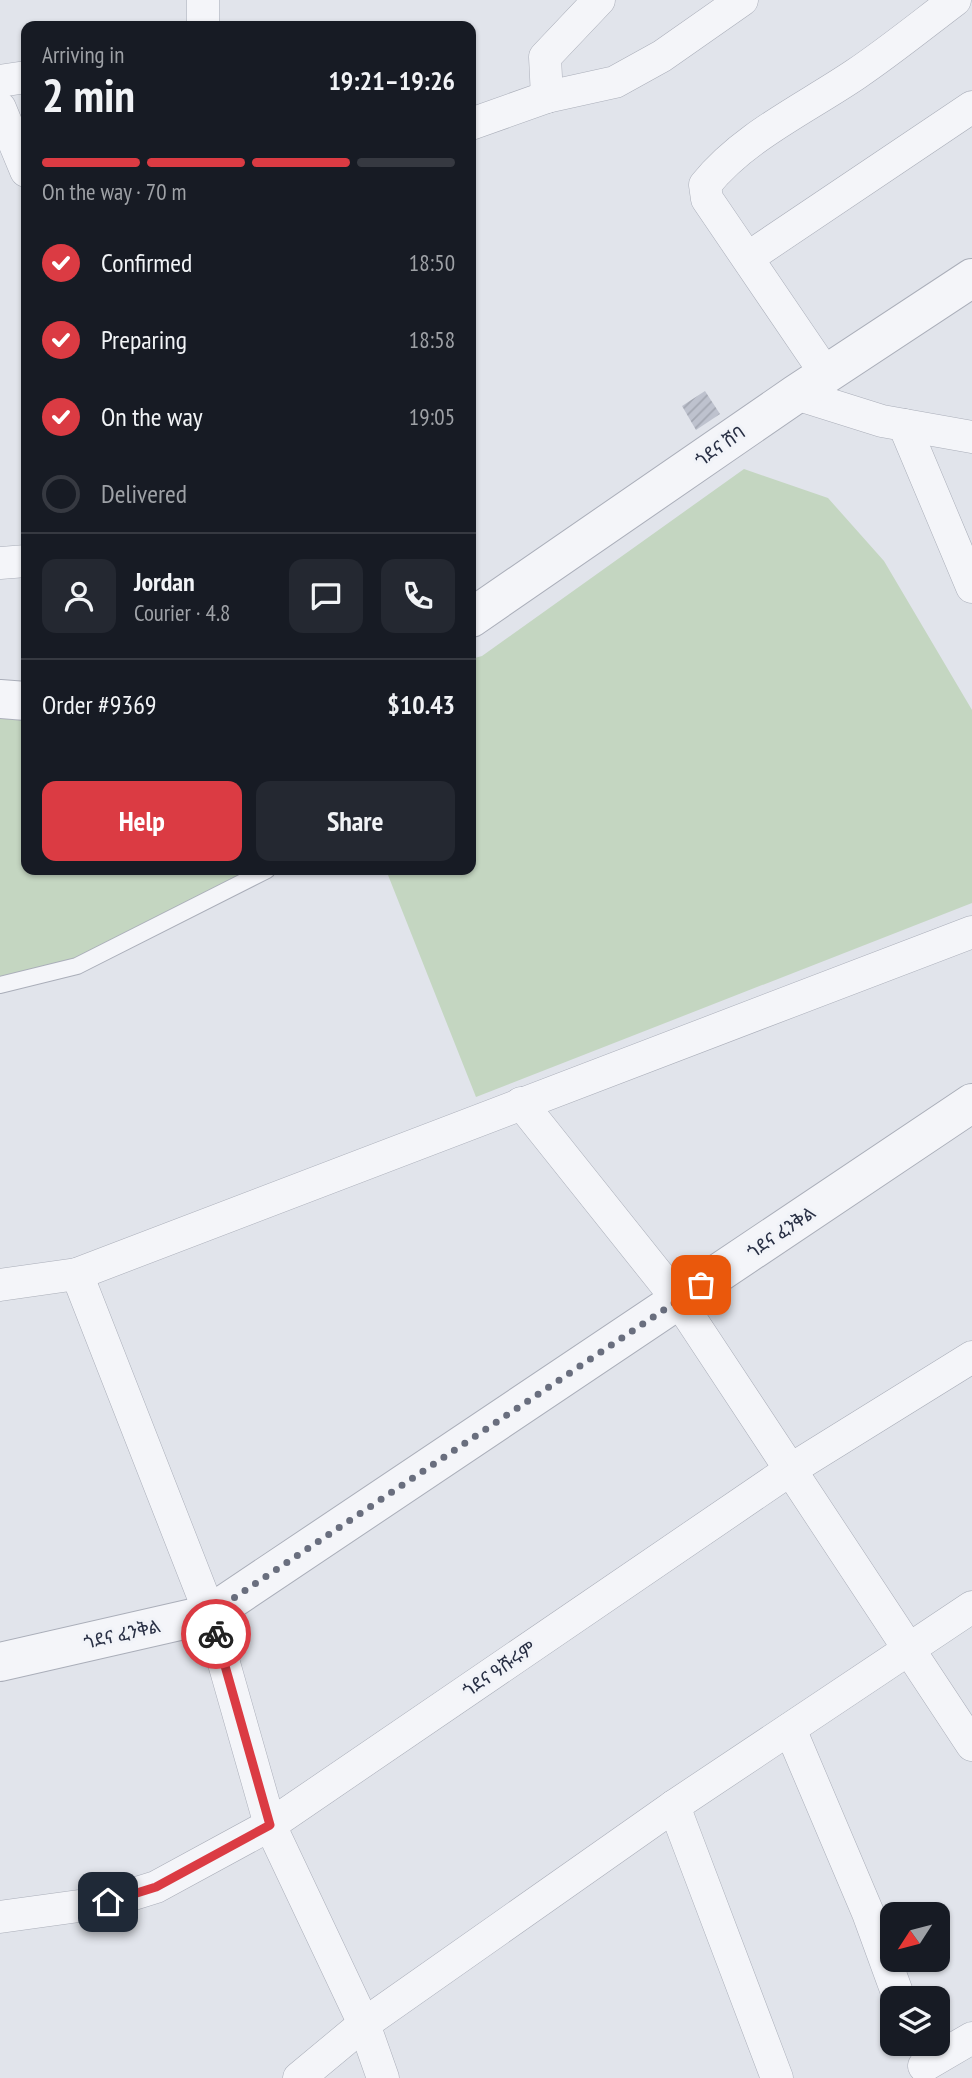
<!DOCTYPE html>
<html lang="en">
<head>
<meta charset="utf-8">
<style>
	:root { --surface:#171b24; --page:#242831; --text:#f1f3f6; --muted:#9ea1a6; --line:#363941; --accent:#db3b43 }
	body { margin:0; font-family:"PT Sans Narrow","Noto Sans Ethiopic",sans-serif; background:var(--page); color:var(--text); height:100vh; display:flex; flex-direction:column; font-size:26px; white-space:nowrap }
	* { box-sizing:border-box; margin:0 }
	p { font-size:23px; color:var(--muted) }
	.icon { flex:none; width:38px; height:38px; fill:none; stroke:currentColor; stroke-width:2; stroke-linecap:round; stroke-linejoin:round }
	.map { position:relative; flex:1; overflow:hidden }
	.sheet { position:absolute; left:21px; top:21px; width:455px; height:854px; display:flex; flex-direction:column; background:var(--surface); border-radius:14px; box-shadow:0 2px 5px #0004 }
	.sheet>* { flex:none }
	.needle { width:46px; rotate:234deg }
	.fabs { position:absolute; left:880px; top:1902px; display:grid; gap:14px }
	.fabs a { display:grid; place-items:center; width:70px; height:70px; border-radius:14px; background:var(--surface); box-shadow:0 2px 5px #0004; font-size:35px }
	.pin { position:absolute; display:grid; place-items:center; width:60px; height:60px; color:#fff; margin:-30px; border-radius:14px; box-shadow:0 4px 10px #0006 }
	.courier { position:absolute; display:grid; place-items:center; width:70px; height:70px; margin:-35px; border:5px solid #db3b43; border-radius:50%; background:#fff; color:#222; box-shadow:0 2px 9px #0007 }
	.overview em { font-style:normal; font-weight:800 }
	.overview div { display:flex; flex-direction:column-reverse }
	.overview { display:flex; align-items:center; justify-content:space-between; height:119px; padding:0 21px }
	h1 { font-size:46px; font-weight:800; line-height:52px }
	.bar { display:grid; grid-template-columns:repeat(4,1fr); gap:10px 7px; align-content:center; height:84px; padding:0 21px }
	.bar i { height:9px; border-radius:5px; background:var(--line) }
	.bar .selected { background:var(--accent) }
	.bar p { grid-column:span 4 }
	.line { display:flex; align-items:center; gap:18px; padding:0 21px; border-top:2px solid var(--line) }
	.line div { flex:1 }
	.round { display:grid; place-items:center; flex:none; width:74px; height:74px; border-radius:14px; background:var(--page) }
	ol { padding:0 21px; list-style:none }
	li { display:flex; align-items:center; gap:21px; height:77px }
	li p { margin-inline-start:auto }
	li .icon { padding:7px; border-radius:50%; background:var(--accent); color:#fff; stroke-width:4 }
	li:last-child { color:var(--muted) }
	li i { width:38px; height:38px; border:4px solid var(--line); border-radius:50% }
	.cta { display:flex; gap:14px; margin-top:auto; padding:14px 21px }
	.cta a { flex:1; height:80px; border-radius:14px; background:var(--accent); color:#fff; font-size:28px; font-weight:800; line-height:80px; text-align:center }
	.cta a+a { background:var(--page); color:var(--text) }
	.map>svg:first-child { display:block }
	.green { fill:#c4d6c1 }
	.building { fill:url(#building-hatch) }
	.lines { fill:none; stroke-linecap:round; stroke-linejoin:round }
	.service-casing { stroke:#aaaeb9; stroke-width:18 }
	.minor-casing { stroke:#aaaeb9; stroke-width:33 }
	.tertiary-casing { stroke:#aaaeb9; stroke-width:40 }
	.service { stroke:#f4f5f9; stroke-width:16 }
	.minor { stroke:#f4f5f9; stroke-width:32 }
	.tertiary { stroke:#f4f5f9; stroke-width:38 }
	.done { stroke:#696e7e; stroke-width:7; stroke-dasharray:0 12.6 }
	.route { stroke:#db3b43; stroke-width:9 }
	.labels { text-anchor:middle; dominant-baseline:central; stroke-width:6; stroke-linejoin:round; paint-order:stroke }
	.street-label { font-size:18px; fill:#282f44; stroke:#f1f3f8 }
</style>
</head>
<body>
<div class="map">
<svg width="972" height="2078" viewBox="0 0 972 2078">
	<defs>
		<pattern id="building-hatch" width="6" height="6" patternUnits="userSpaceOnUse" patternTransform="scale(1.75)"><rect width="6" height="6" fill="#bec2ce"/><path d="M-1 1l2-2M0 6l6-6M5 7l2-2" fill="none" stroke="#a3a7b2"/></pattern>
	</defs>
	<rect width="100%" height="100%" fill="#e1e4eb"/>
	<g class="green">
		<polygon points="744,469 828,498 884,561 972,710 972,903 476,1097 386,870 471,870 471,659 482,656"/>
		<polygon points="0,713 26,713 26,870 267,870 77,966 0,985"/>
	</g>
	<polygon class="building" points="705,391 720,414 696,430 682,406"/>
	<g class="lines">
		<g class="service-casing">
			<polyline id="service" points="0,985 77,966 267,870"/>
		</g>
		<g class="minor-casing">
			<g id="minor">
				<polyline points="203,0 203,26"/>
				<polyline points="0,81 26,77"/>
				<polyline points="547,97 545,57 599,0"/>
				<polyline points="0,108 26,171"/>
				<polyline points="471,124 547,97 615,82 662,56 742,0"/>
				<polyline points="749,257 972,107"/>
				<path d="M826,374l-119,-175 -2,-14c38,-48 101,-77 151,-111 34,-23 66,-49 99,-74"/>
				<polyline points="796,394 882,421 972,437"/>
				<polyline points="904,425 972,587"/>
				<polyline points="0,563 26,561"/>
				<polyline points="521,1103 679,1301 972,1745"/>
				<polyline points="77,1274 210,1614 270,1825 364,2024 383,2078"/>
				<polyline points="0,1285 77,1274 972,932"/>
				<polyline points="790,1729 868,1913 899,1998"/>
				<polyline points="674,1806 777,2078"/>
				<polyline points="0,1917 108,1902 156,1887 270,1825 790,1470 972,1357"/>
				<polyline points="924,2066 972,2038"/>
				<polyline points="299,2078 364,2024 674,1806 972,1607"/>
			</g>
		</g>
		<g class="tertiary-casing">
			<g id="tertiary">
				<polyline points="471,618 796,394 972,278"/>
				<polyline points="0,699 26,701"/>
				<polyline points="0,1662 210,1614 972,1103"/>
			</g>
		</g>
		<use href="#service" class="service"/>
		<use href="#minor" class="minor"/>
		<use href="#tertiary" class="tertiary"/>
	</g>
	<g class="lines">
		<polyline class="done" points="216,1634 210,1614 701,1285"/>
		<polyline class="route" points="108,1902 156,1887 270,1825 216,1634"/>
	</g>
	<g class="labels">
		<g class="street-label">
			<text transform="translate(720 446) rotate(-35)">ጎደና ሸባ</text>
			<text transform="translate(781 1232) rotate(-34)">ጎደና ፈንቅል</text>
			<text transform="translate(122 1634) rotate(-13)">ጎደና ፈንቅል</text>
			<text transform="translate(499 1669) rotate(-34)">ጎደና ዓሹሩም</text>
		</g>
	</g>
</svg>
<div class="fabs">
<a><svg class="needle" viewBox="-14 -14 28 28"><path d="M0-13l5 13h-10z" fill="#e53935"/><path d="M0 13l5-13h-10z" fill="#9ea1a6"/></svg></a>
<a><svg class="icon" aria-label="layers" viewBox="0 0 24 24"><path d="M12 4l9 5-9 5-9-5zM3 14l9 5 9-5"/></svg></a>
</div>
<div class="pin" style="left:701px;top:1285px;background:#ea580c"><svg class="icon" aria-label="bag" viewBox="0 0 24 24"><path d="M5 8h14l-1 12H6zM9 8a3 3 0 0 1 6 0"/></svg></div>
<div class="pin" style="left:108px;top:1902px;background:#1f2937"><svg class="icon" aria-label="home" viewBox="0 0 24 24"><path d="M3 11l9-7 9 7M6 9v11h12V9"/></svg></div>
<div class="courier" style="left:216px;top:1634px"><svg class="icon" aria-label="bike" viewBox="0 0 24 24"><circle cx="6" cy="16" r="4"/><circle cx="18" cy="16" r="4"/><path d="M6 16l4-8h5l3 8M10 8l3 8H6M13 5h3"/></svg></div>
<section class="sheet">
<div class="overview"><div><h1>2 min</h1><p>Arriving in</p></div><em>19:21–19:26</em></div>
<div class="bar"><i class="selected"></i><i class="selected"></i><i class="selected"></i><i></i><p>On the way · 70 m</p></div>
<ol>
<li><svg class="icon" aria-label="check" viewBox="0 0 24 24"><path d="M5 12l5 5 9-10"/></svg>Confirmed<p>18:50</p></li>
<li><svg class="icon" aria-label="check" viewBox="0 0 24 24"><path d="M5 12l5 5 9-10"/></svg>Preparing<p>18:58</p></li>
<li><svg class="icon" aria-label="check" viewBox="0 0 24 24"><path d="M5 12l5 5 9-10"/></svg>On the way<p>19:05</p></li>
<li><i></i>Delivered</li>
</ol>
<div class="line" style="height:126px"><a class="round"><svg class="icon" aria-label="person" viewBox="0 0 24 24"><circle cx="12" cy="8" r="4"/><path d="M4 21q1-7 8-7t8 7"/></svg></a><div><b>Jordan</b><p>Courier · 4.8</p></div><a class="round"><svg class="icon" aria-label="chat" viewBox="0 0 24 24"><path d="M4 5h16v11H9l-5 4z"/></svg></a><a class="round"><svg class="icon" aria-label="phone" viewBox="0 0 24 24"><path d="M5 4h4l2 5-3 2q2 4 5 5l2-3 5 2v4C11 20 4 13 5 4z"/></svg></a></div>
<div class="line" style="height:91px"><div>Order #9369</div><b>$10.43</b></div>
<div class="cta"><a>Help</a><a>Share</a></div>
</section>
</div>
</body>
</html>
